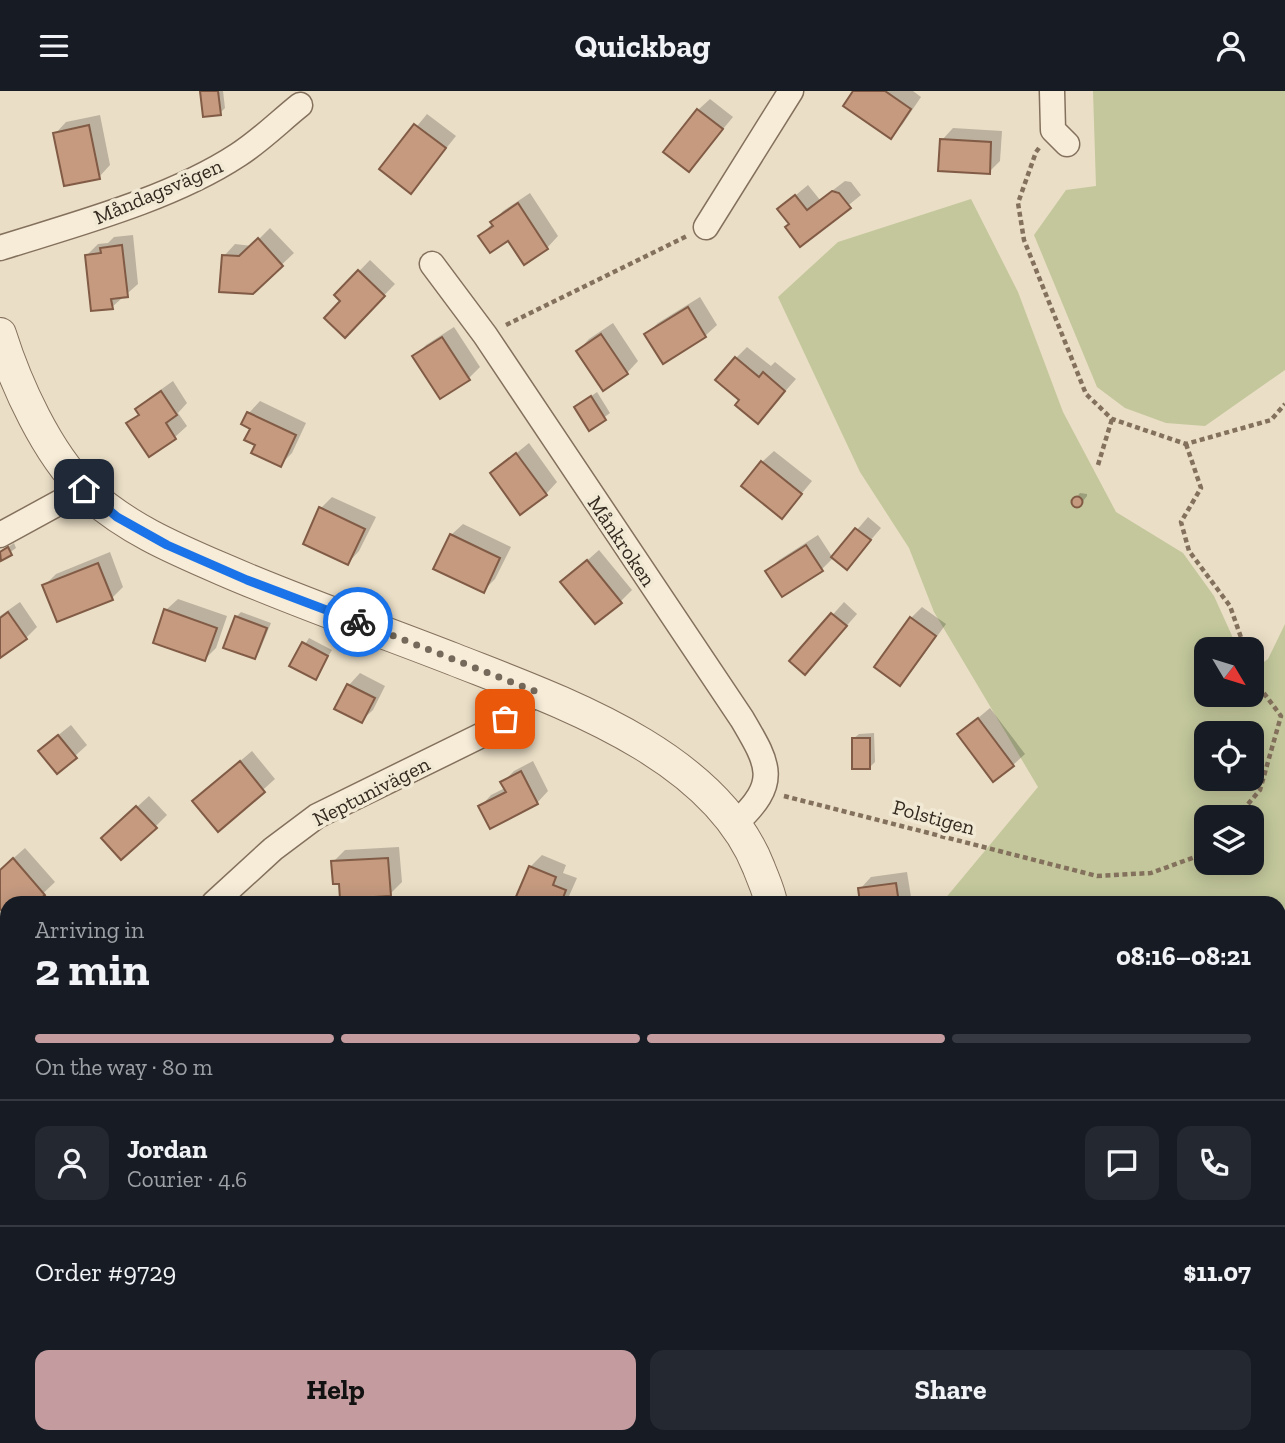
<!DOCTYPE html>
<html lang="en">
<head>
<meta charset="utf-8">
<style>
	:root { --surface:#171b24; --page:#242831; --text:#f1f3f6; --muted:#9ea1a6; --line:#363941; --accent:#c49ca0 }
	body { margin:0; font-family:"Zilla Slab",serif; background:var(--page); color:var(--text); height:100vh; display:flex; flex-direction:column; font-size:26px; white-space:nowrap }
	* { box-sizing:border-box; margin:0 }
	p { font-size:23px; color:var(--muted) }
	.icon { flex:none; width:38px; height:38px; fill:none; stroke:currentColor; stroke-width:2; stroke-linecap:round; stroke-linejoin:round }
	.map { position:relative; flex:1; overflow:hidden }
	.details { position:absolute; left:0px; top:805px; width:1286px; height:548px; display:flex; flex-direction:column; background:var(--surface); border-radius:21px 21px 0 0; box-shadow:0 4px 18px #0003 }
	.details>* { flex:none }
	.needle { width:46px; rotate:128deg }
	.controls { position:absolute; left:1194px; top:546px; display:grid; gap:14px }
	.controls a { display:grid; place-items:center; width:70px; height:70px; border-radius:14px; background:var(--surface); box-shadow:0 4px 18px #0003; font-size:35px }
	.pin { position:absolute; display:grid; place-items:center; width:60px; height:60px; color:#fff; margin:-30px; border-radius:14px; box-shadow:0 4px 10px #0006 }
	.courier { position:absolute; display:grid; place-items:center; width:70px; height:70px; margin:-35px; border:5px solid #1a73e8; border-radius:50%; background:#fff; color:#222; box-shadow:0 2px 9px #0007 }
	.head em { font-style:normal; font-weight:800 }
	.head div { display:flex; flex-direction:column-reverse }
	.head { display:flex; align-items:center; justify-content:space-between; height:119px; padding:0 35px }
	h1 { font-size:46px; font-weight:800; line-height:52px }
	.bar { display:grid; grid-template-columns:repeat(4,1fr); gap:10px 7px; align-content:center; height:84px; padding:0 35px }
	.bar i { height:9px; border-radius:5px; background:var(--line) }
	.bar .active { background:var(--accent) }
	.bar p { grid-column:span 4 }
	.line { display:flex; align-items:center; gap:18px; padding:0 35px; border-top:2px solid var(--line) }
	.line div { flex:1 }
	.round { display:grid; place-items:center; flex:none; width:74px; height:74px; border-radius:14px; background:var(--page) }
	.button { display:flex; gap:14px; margin-top:auto; padding:14px 35px }
	.button a { flex:1; height:80px; border-radius:14px; background:var(--accent); color:#111; font-size:28px; font-weight:800; line-height:80px; text-align:center }
	.button a+a { background:var(--page); color:var(--text) }
	header { display:flex; justify-content:space-between; align-items:center; height:91px; padding:0 35px; background:var(--surface); font-size:32px; font-weight:800 }
	.map>svg:first-child { display:block }
	.green { fill:#c3c79b; fill-rule:evenodd }
	.water { fill:#a7beb7; stroke:#6e8c83; stroke-width:2 }
	.shadow { fill:#0003 }
	.building { fill:#c59a7f; stroke:#815b45; stroke-width:2 }
	.lines { fill:none; stroke-linecap:round; stroke-linejoin:round }
	.service-casing { stroke:#84715d; stroke-width:15 }
	.minor-casing { stroke:#84715d; stroke-width:27 }
	.tertiary-casing { stroke:#84715d; stroke-width:34 }
	.path { stroke:#84715d; stroke-width:4.5; stroke-dasharray:5 3.5; stroke-linecap:butt }
	.service { stroke:#f6ecd8; stroke-width:12 }
	.minor { stroke:#f6ecd8; stroke-width:24 }
	.tertiary { stroke:#f6ecd8; stroke-width:32 }
	.done { stroke:#74695a; stroke-width:7; stroke-dasharray:0 12.6 }
	.route { stroke:#1a73e8; stroke-width:9 }
	.labels { text-anchor:middle; dominant-baseline:central; stroke-width:7; stroke-linejoin:round; paint-order:stroke }
	.street-label { font-size:21px; fill:#352a20; stroke:#f2e9d5 }
</style>
</head>
<body>
<header><svg class="icon" aria-label="menu" viewBox="0 0 24 24"><path d="M4 6h16M4 12h16M4 18h16"/></svg>Quickbag<svg class="icon" aria-label="person" viewBox="0 0 24 24"><circle cx="12" cy="8" r="4"/><path d="M4 21q1-7 8-7t8 7"/></svg></header>
<div class="map">
<svg width="1285" height="1352" viewBox="0 0 1285 1352">
	<rect width="100%" height="100%" fill="#eadec6"/>
	<g class="green">
		<polygon points="1093,0 1285,0 1285,279 1205,335 1166,332 1125,317 1097,296 1034,144 1066,99 1096,95"/>
		<path d="M971,108l47,93 45,120 53,100 67,41 31,43 24,53h-32v46h45v-24l17,-12 17,-35v396l-6,5v-122h-335v-3l94,-113 -104,-175 -25,-64 -49,-76 -82,-175 60,-55zM1251,642v46h-45v-46zM1206,726h45v46h-45z"/>
		<polygon points="7,1154 7,1223 0,1225 0,1157"/>
		<polygon points="382,1346 844,1346 846,1352 383,1352"/>
		<polygon points="913,1346 1198,1346 1192,1352 923,1352"/>
	</g>
	<polygon class="water" points="0,1236 7,1238 7,1346 200,1346 189,1352 0,1352"/>
	<g class="shadow">
		<polygon points="203,0 223,0 225,17 220,22"/>
		<polygon points="855,0 913,0 921,6 902,34 890,46"/>
		<polygon points="710,8 733,26 689,79 698,19"/>
		<polygon points="427,23 456,45 411,101 382,78"/>
		<polygon points="100,24 110,74 99,86 55,43 66,31"/>
		<polygon points="953,37 1002,40 1000,70 989,81 942,49"/>
		<polygon points="845,90 851,91 861,104 801,153 791,132 779,118 808,94 820,109"/>
		<polygon points="530,102 558,145 547,157 508,148 481,145 503,120"/>
		<polygon points="270,137 294,162 253,201 224,165 235,153 252,155"/>
		<polygon points="133,144 138,193 112,216 87,164 98,153 108,152 114,146"/>
		<polygon points="370,169 395,193 345,245 342,210 336,204"/>
		<polygon points="700,206 717,234 705,245 646,243 658,232"/>
		<polygon points="613,232 638,270 627,282 578,260 589,248"/>
		<polygon points="454,236 480,276 468,288 415,265 426,254"/>
		<polygon points="747,256 771,275 775,271 796,288 758,331 741,309 736,267"/>
		<polygon points="173,290 187,312 178,322 187,335 175,346 150,364 129,332 140,322 137,318 149,307"/>
		<polygon points="597,301 610,322 590,337 576,316"/>
		<polygon points="260,310 306,332 292,362 280,374 252,337 243,333 249,322"/>
		<polygon points="529,352 557,391 546,403 492,382"/>
		<polygon points="774,360 812,390 782,426 762,371"/>
		<polygon points="1080,402 1087,403 1087,405 1080,414 1075,414 1075,408"/>
		<polygon points="332,406 376,426 359,460 348,472 321,417"/>
		<polygon points="868,426 881,437 847,477 834,466 822,478 767,480 779,469 818,444 833,467"/>
		<polygon points="463,433 511,456 495,488 483,500 451,444"/>
		<polygon points="14,452 16,457 2,467 0,462"/>
		<polygon points="599,459 632,499 621,510 563,491"/>
		<polygon points="110,461 123,496 112,507 44,495 56,483"/>
		<polygon points="178,508 227,525 216,557 205,568 166,519"/>
		<polygon points="20,511 37,536 26,547 0,565 0,525"/>
		<polygon points="844,511 857,523 816,570 792,570"/>
		<polygon points="922,516 946,533 911,581 900,593 911,527"/>
		<polygon points="241,521 271,532 259,561 254,566 236,526"/>
		<polygon points="309,547 332,559 315,587 292,574"/>
		<polygon points="360,582 385,595 373,619 361,630 349,594"/>
		<polygon points="990,617 1025,663 1013,674 959,643"/>
		<polygon points="71,634 87,654 75,665 52,649"/>
		<polygon points="874,642 875,671 870,676 853,648 859,643"/>
		<polygon points="252,660 275,688 219,738 206,699"/>
		<polygon points="533,670 548,700 537,712 480,716 491,704 505,697 503,691 514,680"/>
		<polygon points="149,705 167,724 155,736 115,736"/>
		<polygon points="399,756 402,791 390,803 341,791 333,771 345,759"/>
		<polygon points="25,757 55,791 33,812 7,812 7,824 0,816 0,779"/>
		<polygon points="542,764 566,774 563,782 577,787 566,812 529,812 530,776"/>
		<polygon points="907,781 912,812 862,812 860,798 871,786"/>
		<polygon points="1279,995 1285,1001 1285,1013 1279,1018"/>
		<polygon points="7,1027 7,1070 0,1068 0,1034"/>
		<polygon points="1285,1301 1285,1340 1279,1345 1279,1305"/>
	</g>
	<g class="building">
		<polygon points="200,0 218,0 221,24 203,26"/>
		<polygon points="853,0 885,0 911,18 891,48 843,15"/>
		<polygon points="697,18 723,38 689,81 663,61"/>
		<polygon points="414,33 446,57 411,103 379,78"/>
		<polygon points="89,34 100,88 64,95 53,42"/>
		<polygon points="940,48 991,51 990,83 938,80"/>
		<polygon points="832,100 839,102 851,117 800,156 785,136 789,133 777,118 795,104 807,119"/>
		<polygon points="518,112 548,158 524,174 508,150 490,162 478,145 493,135 490,131"/>
		<polygon points="258,147 283,175 253,203 219,201 222,164 239,165"/>
		<polygon points="122,154 128,206 111,208 113,218 91,220 85,164 101,162 100,157"/>
		<polygon points="358,179 385,205 345,247 324,227 340,210 334,204"/>
		<polygon points="688,216 706,246 663,273 644,243"/>
		<polygon points="601,243 628,283 603,300 576,260"/>
		<polygon points="442,246 470,289 440,308 412,265"/>
		<polygon points="735,266 759,286 763,281 785,300 758,333 735,314 739,309 715,289"/>
		<polygon points="161,300 177,324 166,332 176,348 149,366 126,332 139,324 135,318"/>
		<polygon points="591,305 606,329 589,340 574,316"/>
		<polygon points="247,321 296,344 281,376 251,362 255,354 244,349 250,338 241,333"/>
		<polygon points="516,362 547,404 520,424 490,382"/>
		<polygon points="761,370 802,403 782,428 741,395"/>
		<circle cx="1077" cy="411" r="5.5"/>
		<polygon points="319,416 365,438 348,474 303,453"/>
		<polygon points="855,437 871,449 847,479 831,466"/>
		<polygon points="450,443 500,467 484,502 433,478"/>
		<polygon points="806,454 823,480 782,506 765,480"/>
		<polygon points="8,456 12,464 1,470 0,461"/>
		<polygon points="587,469 622,512 595,533 560,491"/>
		<polygon points="98,472 113,509 57,531 42,494"/>
		<polygon points="164,518 217,537 205,570 153,552"/>
		<polygon points="8,521 27,548 0,567 0,527"/>
		<polygon points="831,522 847,535 805,584 789,570"/>
		<polygon points="235,525 267,537 255,568 223,557"/>
		<polygon points="910,526 936,545 900,595 874,576"/>
		<polygon points="302,551 328,565 316,589 289,575"/>
		<polygon points="347,593 375,607 362,632 334,618"/>
		<polygon points="978,627 1014,675 993,691 957,643"/>
		<polygon points="58,644 77,667 57,683 38,660"/>
		<rect x="852" y="647" width="18" height="31"/>
		<polygon points="240,670 265,701 218,741 192,710"/>
		<polygon points="521,680 538,713 490,738 478,715 506,701 500,691"/>
		<polygon points="136,715 157,737 121,769 101,747"/>
		<polygon points="13,767 45,804 35,812 7,812 7,826 0,818 0,779"/>
		<polygon points="388,767 391,805 340,808 339,793 333,793 331,770"/>
		<polygon points="529,775 556,786 553,794 566,799 561,812 525,812 515,808"/>
		<polygon points="896,792 899,812 860,812 858,797"/>
		<polygon points="1285,935 1285,990 1279,983 1279,940"/>
		<polygon points="0,1037 7,1038 7,1072 0,1070"/>
		<polygon points="1279,1320 1285,1327 1285,1343 1273,1352 1224,1352 1231,1346 1279,1346"/>
	</g>
	<g class="lines">
		<g class="service-casing">
			<g id="service">
				<polyline points="1279,1033 1285,1028"/>
				<polyline points="1279,1299 1285,1294"/>
				<polyline points="1051,1352 1059,1346"/>
				<polyline points="1214,1352 1220,1346"/>
			</g>
		</g>
		<g class="minor-casing">
			<g id="minor">
				<polyline points="1052,0 1053,39 1067,53"/>
				<polyline points="706,136 791,0"/>
				<path d="M0,157c76,-24 171,-49 238,-93 22,-14 42,-34 62,-50"/>
				<path d="M432,173l53,71 257,384c27,46 38,63 -6,104"/>
				<polyline points="0,444 84,398"/>
				<polyline points="214,812 273,758 317,725 488,641 537,601"/>
				<polyline points="0,980 7,974"/>
			</g>
		</g>
		<g class="tertiary-casing">
			<g id="tertiary">
				<path d="M0,243c16,51 47,119 85,156 39,37 88,58 137,79 76,33 154,60 231,90 106,42 261,94 306,209 4,11 10,23 12,35"/>
				<polyline points="893,1346 898,1352"/>
			</g>
		</g>
		<g class="path">
			<polyline points="1039,57 1036,61 1018,112 1024,149 1086,303 1112,328 1186,353 1271,329 1285,313"/>
			<polyline points="506,234 687,145"/>
			<polyline points="1186,353 1201,397 1181,431 1189,460 1230,515 1245,558"/>
			<polyline points="1098,374 1112,328"/>
			<polyline points="784,705 1097,785 1151,782 1206,762"/>
			<polyline points="1237,726 1260,699 1281,625 1257,593 1251,576"/>
			<polyline points="175,1352 185,1346"/>
		</g>
		<use href="#service" class="service"/>
		<use href="#minor" class="minor"/>
		<use href="#tertiary" class="tertiary"/>
	</g>
	<g class="lines">
		<polyline class="done" points="358,531 537,601 505,628"/>
		<polyline class="route" points="84,398 117,426 167,454 247,489 358,531"/>
	</g>
	<g class="labels">
		<g class="street-label">
			<text transform="translate(158 100) rotate(-23)">Måndagsvägen</text>
			<text transform="translate(622 450) rotate(56)">Månkroken</text>
			<text transform="translate(371 700) rotate(-27)">Neptunivägen</text>
			<text transform="translate(934 726) rotate(15)">Polstigen</text>
		</g>
	</g>
</svg>
<div class="controls">
<a><svg class="needle" viewBox="-14 -14 28 28"><path d="M0-13l5 13h-10z" fill="#e53935"/><path d="M0 13l5-13h-10z" fill="#9ea1a6"/></svg></a>
<a><svg class="icon" aria-label="locate" viewBox="0 0 24 24"><circle cx="12" cy="12" r="6"/><path d="M12 2v4M12 18v4M2 12h4M18 12h4"/></svg></a>
<a><svg class="icon" aria-label="layers" viewBox="0 0 24 24"><path d="M12 4l9 5-9 5-9-5zM3 14l9 5 9-5"/></svg></a>
</div>
<div class="pin" style="left:505px;top:628px;background:#ea580c"><svg class="icon" aria-label="bag" viewBox="0 0 24 24"><path d="M5 8h14l-1 12H6zM9 8a3 3 0 0 1 6 0"/></svg></div>
<div class="pin" style="left:84px;top:398px;background:#1f2937"><svg class="icon" aria-label="home" viewBox="0 0 24 24"><path d="M3 11l9-7 9 7M6 9v11h12V9"/></svg></div>
<div class="courier" style="left:358px;top:531px"><svg class="icon" aria-label="bike" viewBox="0 0 24 24"><circle cx="6" cy="16" r="4"/><circle cx="18" cy="16" r="4"/><path d="M6 16l4-8h5l3 8M10 8l3 8H6M13 5h3"/></svg></div>
<section class="details">
<div class="head"><div><h1>2 min</h1><p>Arriving in</p></div><em>08:16–08:21</em></div>
<div class="bar"><i class="active"></i><i class="active"></i><i class="active"></i><i></i><p>On the way · 80 m</p></div>
<div class="line" style="height:126px"><a class="round"><svg class="icon" aria-label="person" viewBox="0 0 24 24"><circle cx="12" cy="8" r="4"/><path d="M4 21q1-7 8-7t8 7"/></svg></a><div><b>Jordan</b><p>Courier · 4.6</p></div><a class="round"><svg class="icon" aria-label="chat" viewBox="0 0 24 24"><path d="M4 5h16v11H9l-5 4z"/></svg></a><a class="round"><svg class="icon" aria-label="phone" viewBox="0 0 24 24"><path d="M5 4h4l2 5-3 2q2 4 5 5l2-3 5 2v4C11 20 4 13 5 4z"/></svg></a></div>
<div class="line" style="height:91px"><div>Order #9729</div><b>$11.07</b></div>
<div class="button"><a>Help</a><a>Share</a></div>
</section>
</div>
</body>
</html>
